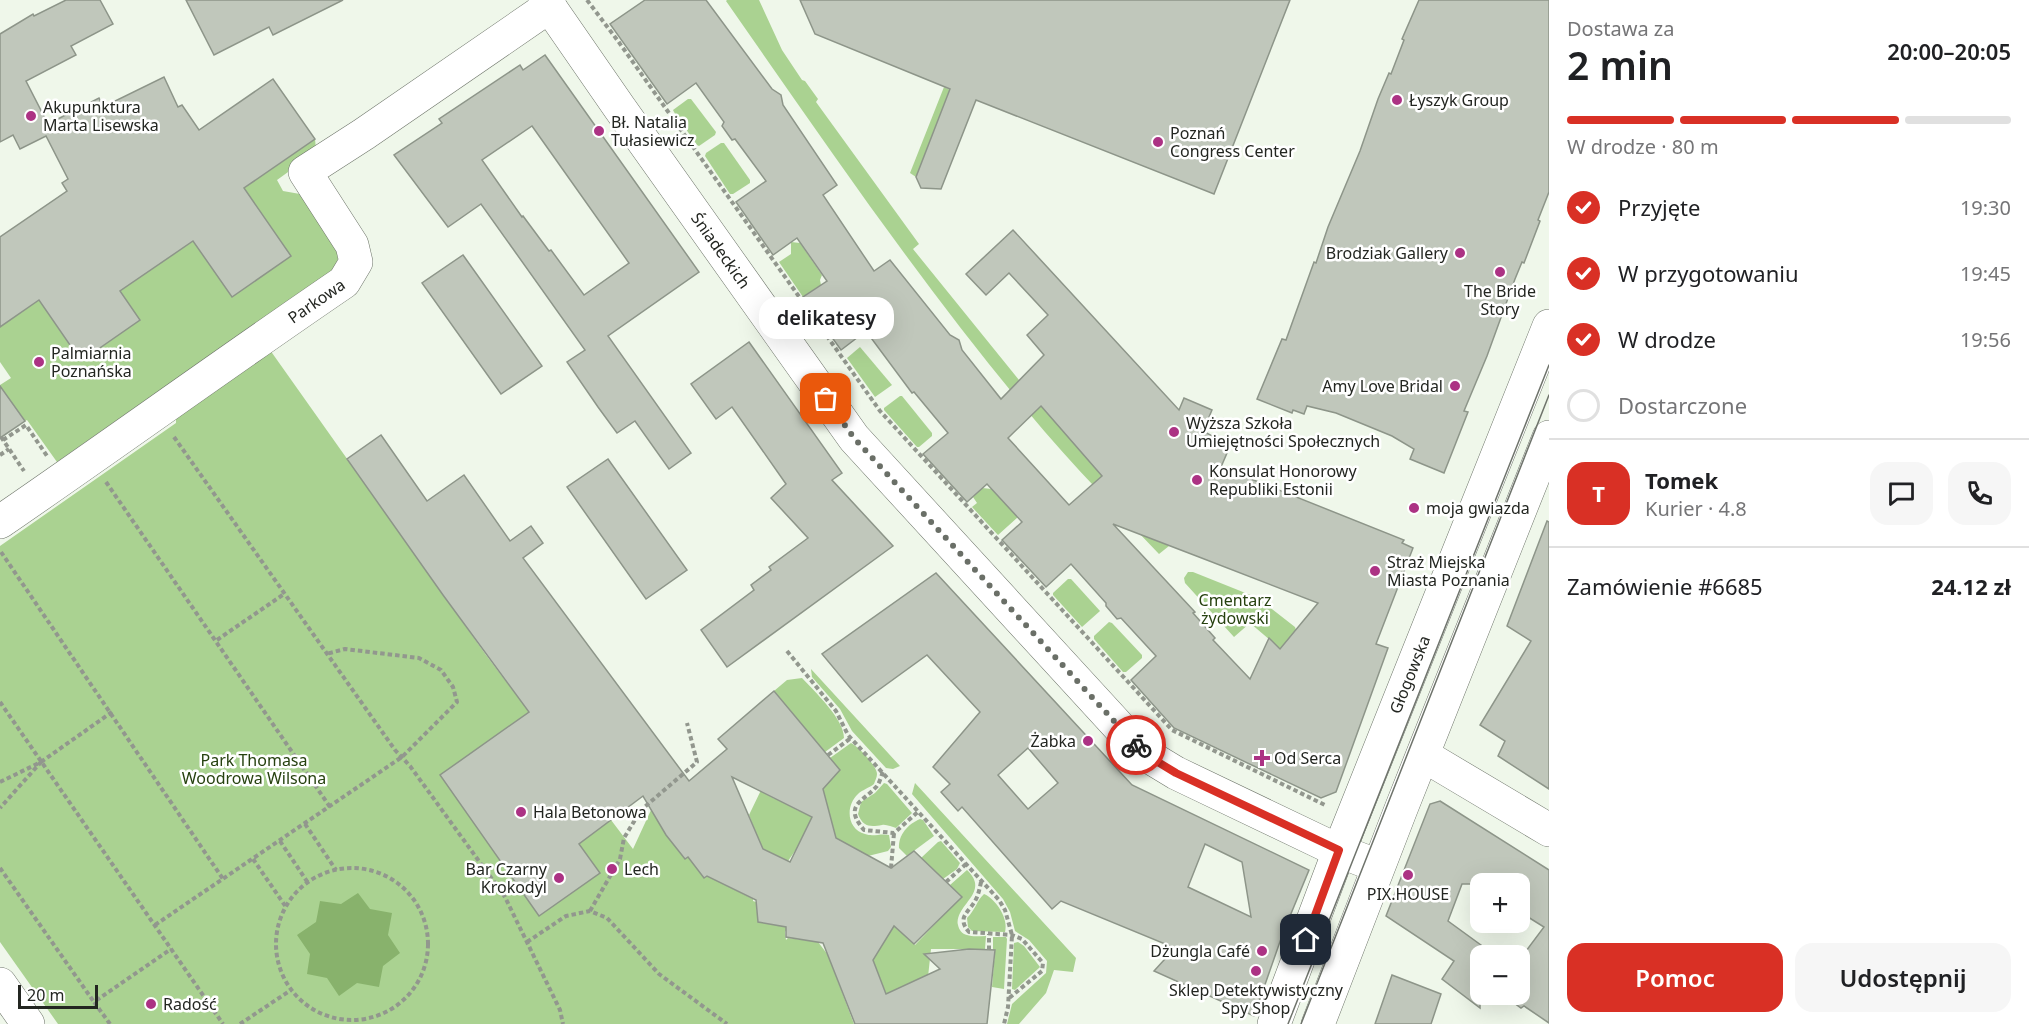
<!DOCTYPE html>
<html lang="pl">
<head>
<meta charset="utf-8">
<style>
	:root { --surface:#fff; --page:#f6f6f6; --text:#202124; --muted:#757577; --line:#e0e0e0; --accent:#d93025 }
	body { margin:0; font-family:"Noto Sans",sans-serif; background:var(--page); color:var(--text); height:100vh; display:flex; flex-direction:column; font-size:22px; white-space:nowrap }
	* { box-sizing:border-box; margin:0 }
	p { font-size:20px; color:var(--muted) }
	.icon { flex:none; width:33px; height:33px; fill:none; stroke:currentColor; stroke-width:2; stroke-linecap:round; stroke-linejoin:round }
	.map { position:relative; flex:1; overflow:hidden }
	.details { display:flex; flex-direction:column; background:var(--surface); width:480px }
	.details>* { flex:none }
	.controls { position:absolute; left:1470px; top:873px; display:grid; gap:12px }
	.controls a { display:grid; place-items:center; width:60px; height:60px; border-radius:12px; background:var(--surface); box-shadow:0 6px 24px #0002; font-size:30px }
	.scale { position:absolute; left:18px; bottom:15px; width:80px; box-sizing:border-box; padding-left:6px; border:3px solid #232621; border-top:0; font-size:16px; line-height:21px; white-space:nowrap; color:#232621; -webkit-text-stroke:4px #fff; paint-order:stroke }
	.pin { position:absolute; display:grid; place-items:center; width:51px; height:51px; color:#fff; margin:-26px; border-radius:12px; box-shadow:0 3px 9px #0006 }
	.courier { position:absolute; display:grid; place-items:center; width:60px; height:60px; margin:-30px; border:4px solid #d93025; border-radius:50%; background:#fff; color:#222; box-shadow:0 2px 8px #0007 }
	.bubble { position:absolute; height:42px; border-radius:18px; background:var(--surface); box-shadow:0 6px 24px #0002; font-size:20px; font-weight:600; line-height:42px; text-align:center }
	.head em { font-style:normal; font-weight:600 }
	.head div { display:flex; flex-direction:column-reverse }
	.head { display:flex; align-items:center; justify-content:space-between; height:102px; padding:0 18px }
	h1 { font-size:39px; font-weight:600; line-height:45px }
	.bar { display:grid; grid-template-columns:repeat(4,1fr); gap:9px 6px; align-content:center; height:72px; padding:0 18px }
	.bar i { height:8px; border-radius:4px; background:var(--line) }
	.bar .on { background:var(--accent) }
	.bar p { grid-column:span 4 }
	.line { display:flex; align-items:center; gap:15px; padding:0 18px; border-top:2px solid var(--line) }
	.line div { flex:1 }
	.round { display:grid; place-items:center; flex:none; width:63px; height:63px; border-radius:18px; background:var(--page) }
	ol { padding:0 18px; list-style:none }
	li { display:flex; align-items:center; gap:18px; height:66px }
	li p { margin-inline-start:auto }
	li .icon { padding:6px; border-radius:50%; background:var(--accent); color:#fff; stroke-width:4 }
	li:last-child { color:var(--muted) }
	li i { width:33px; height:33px; border:3px solid var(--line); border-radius:50% }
	.primary-button { display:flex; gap:12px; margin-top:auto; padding:12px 18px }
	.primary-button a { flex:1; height:69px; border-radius:18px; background:var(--accent); color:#fff; font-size:24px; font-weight:600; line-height:69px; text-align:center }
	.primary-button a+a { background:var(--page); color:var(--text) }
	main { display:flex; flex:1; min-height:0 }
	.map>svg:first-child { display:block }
	.green { fill:#aad291 }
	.water { fill:#88b26c }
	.building { fill:#c0c7bb; stroke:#8d9589; stroke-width:1.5; fill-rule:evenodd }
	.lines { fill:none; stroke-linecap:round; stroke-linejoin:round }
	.minor-casing { stroke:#6d7469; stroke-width:34 }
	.path { stroke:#92978e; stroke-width:4; stroke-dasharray:4.5 3; stroke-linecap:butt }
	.minor { stroke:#fff; stroke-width:33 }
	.tram { stroke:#6f746c; stroke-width:1.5 }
	.done { stroke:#6a6f67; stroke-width:6; stroke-dasharray:0 10.8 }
	.route { stroke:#d93025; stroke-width:8 }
	.poi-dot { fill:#ac3284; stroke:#fff; stroke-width:2 }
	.labels { text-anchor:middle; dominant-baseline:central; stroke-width:5; stroke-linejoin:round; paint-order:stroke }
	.poi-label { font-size:16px; fill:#232621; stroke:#fff; text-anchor:start }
	.street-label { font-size:16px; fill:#232621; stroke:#fff }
	.park-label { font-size:16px; fill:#26410f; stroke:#fff }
</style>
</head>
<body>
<main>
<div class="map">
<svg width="1549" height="1024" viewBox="0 0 1549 1024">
	<rect width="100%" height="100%" fill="#eff7ea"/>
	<g class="green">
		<path d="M727,0h32l23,50 20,30 3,1 13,18 -2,3 103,142 -6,5 106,131 143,162 7,4 -10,8c-38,-40 -78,-80 -114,-122 -116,-136 -217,-285 -319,-431z"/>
		<polygon points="944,87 950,90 916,177 910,173"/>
		<polygon points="688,99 691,99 716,132 715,135 699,146 697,145 674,112 673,110"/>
		<polygon points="315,139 316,149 313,154 277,180 283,191 300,194 336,245 338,259 334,269 57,462 27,420 25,421 10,401 0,402 0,385 11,378 0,362 0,327 39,300 81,361 120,291 193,241 290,256 244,188"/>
		<polygon points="721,143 724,143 750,180 750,183 733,194 730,194 705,156 706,153"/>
		<polygon points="791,242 800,243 822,275 820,280 821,285 803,297 779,262 791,254"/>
		<polygon points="860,347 892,385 875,397 847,358"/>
		<polygon points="270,350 486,655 633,849 651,810 670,829 665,833 685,859 703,848 704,878 707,876 753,899 753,901 756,902 758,922 788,927 785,932 786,940 788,938 818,942 828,955 854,1024 58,1024 0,942 0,546 176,423 176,415"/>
		<polygon points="900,396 902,396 932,433 932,436 919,447 917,447 884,410 884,408"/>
		<polygon points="982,488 992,489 1018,517 998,535 972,507 977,503 973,497"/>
		<polygon points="1188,572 1193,572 1258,598 1295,627 1296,630 1285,653 1250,623 1234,637 1185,583 1184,578"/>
		<polygon points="1068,579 1071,579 1100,611 1082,627 1053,595 1053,593"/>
		<polygon points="1109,622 1112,623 1142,655 1142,658 1126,672 1123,672 1094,639 1094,636"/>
		<polygon points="811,669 900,766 893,769 886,768 852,731 840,709 812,677"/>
		<path d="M802,678c13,14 42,41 42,60l-19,14 -51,-61 13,-11z"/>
		<path d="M851,743c7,3 26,23 26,31 0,3 -2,7 -3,10 -5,4 -12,6 -16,10 -13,12 -11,35 7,40 8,3 16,-1 24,1l2,12 -3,4 -20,5 -60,-31 -8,17 7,4 -5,9 -7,-4 -7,10 -26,-12 -6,-9 2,-2 -9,-23 14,-29 5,2 -2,6 9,5 3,-6 8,4 -2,6 15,8 41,-41 -10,-12z"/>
		<path d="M884,783l3,1 25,29 -16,15c-4,-1 -10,-4 -14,-3 -12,2 -19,2 -24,-11l3,-12 14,-9z"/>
		<polygon points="915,783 1076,958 1073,972 1054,970 1046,993 1019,1024 1007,1024 1012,1004 1046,973 1047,961 1029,940 1015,931 1010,912 1003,899 912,794"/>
		<path d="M920,819l3,1 11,16 -27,20 -8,-8c-1,-13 9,-24 21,-29z"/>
		<polygon points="941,841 960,863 957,869 943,879 921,858 938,842"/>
		<path d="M967,870c24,23 -12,34 -9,55 1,5 4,9 9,10 5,2 13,1 19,1l-1,13h-54l-3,28 -41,19 -16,-41 23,-29 21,19 46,-48 -11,-12z"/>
		<path d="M984,894c12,5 25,25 21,38l-33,-1 -4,-4 -1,-9c9,-9 10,-18 17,-24z"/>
		<polygon points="993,937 1006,937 1007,939 1004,989 992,987 995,950 993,950"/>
		<polygon points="1018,942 1024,946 1040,967 1015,990 1012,989 1014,943"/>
	</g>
	<polygon class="water" points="358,893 370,909 392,913 388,935 400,953 383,966 379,987 357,983 339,996 327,978 307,974 310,954 297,935 316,922 320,901 341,904"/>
	<g class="building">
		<polygon points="66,0 100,0 113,24 71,46 76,55 26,81 48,124 99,98 103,107 164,77 178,107 182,105 199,130 273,79 315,139 244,188 291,256 232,297 193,241 120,291 140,320 81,361 39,300 0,327 0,237 67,191 62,183 68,179 46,136 20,149 13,135 0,142 0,34 33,14 34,16"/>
		<polygon points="186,0 343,0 273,35 269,27 214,55"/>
		<path d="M645,0h61l66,89 9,6 2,10 54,80 -14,10 51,76 16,-11 60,75 9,5 3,10 39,49 43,-44 -17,-20 21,-20 -39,-42 -23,22 -20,-21 47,-44 166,180 5,-12 28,12 -9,21 27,15 -9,21 183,73 -2,3 11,5 -37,96 12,4 -52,144 -15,6 -147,-70 -43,-48 25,-24 -35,-38 -4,1 -11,-13v-3l-35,-39 -25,23 -44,-47 20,-18 -35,-38 -20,18 -44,-48 25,-21 -34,-41 -2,1 -46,-62 -25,19 -38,-53 24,-16 -30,-43 -24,17 -37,-53 30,-21 -31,-42 -3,1 -10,-14 2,-4 -28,-39 -29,21 -57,-80zM1041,406l61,70 -33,29 -61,-67zM1113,524l86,33 119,46 -38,46 -11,-11 -19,41 -37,-39 2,-2 -22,-25 2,-1z"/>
		<polygon points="800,0 1290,0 1214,194 976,100 941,189 921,188 916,177 950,89 815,34"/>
		<polygon points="1419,0 1549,0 1549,192 1538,220 1540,221 1524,263 1522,262 1515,279 1487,356 1464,411 1468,412 1444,473 1410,459 1414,449 1392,436 1336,413 1307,406 1304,414 1293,410 1292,413 1257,399 1282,339 1286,340 1314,262 1316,263 1328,227 1360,151 1378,99 1389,73 1391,74 1404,40 1402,39"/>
		<path d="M545,55l154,217 -91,64 83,117 -22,16 -34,-48 -18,12 -19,-26 -31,-45 18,-12 -104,-146 -33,23 -54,-72 48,-32 -3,-4 81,-54 3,5zM532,126l97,137 -45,32 -33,-45 -2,1 -26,-35 -1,1 -40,-57z"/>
		<polygon points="463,255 542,366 501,394 422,283"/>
		<polygon points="749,342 842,473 832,480 893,546 727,667 701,630 754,590 751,585 771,570 769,567 808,538 771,498 786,484 732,407 716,419 691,384"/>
		<polygon points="0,386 25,421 0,438"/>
		<path d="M381,435l46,66 37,-26 46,66 21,-15 12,17 -20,15 166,223 38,-32 -9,-10 56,-48 66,79 -17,19 13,49 55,30 23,-17 48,46 -48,47 -20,-18 -21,34 13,34 54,-25 -16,-15 45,-5 26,1 -8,74h-132l-32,-81 -37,-6v-10l-28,-5 -2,-22 -49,-24 -3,2 -16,-21 -3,2 -19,-24 -23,-39 -64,48 21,29 -61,43 -99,-141 89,-63 -86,-117 -96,-136zM732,777l80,40 -22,45 -27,-13z"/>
		<polygon points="608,459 687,570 646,599 567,487"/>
		<polygon points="1547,521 1549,522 1549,789 1498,756 1505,741 1480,725 1531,641 1507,626"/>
		<path d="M936,573l196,212 177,85 -26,63 -29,83 -100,-45 21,-23 -114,-47 -9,8 -90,-102 -4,4 -17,-19 9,-8 -17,-17 47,-55 -53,-57 -65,47 -40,-48zM1028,748l30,35 -30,26 -30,-34zM1205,844l37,18 9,55 -63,-30z"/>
		<polygon points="1440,801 1549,870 1549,1023 1524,1006 1521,1008 1502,994 1520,994 1520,959 1544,927 1520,912 1520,884 1462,884 1448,921 1496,956 1480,956 1480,1008 1442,979 1454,961 1386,916 1430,804"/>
		<polygon points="1392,975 1441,994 1431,1024 1375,1024"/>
	</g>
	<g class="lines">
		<g class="minor-casing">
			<g id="minor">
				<path id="s1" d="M545,0l74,107 235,331 289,315 33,20 163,78 39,15"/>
				<path id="s2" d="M0,522c115,-79 228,-161 344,-240l12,-20 -4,-17 -47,-73 59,-38 186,-128"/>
				<polyline points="1423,755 1549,830"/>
				<polyline points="0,984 28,1024"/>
				<path id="s3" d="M1274,1024l65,-173 210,-525"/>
				<polyline points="1318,1024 1401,809 1549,437"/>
			</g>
		</g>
		<g class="path">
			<polyline points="587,0 618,41 880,411 1172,730 1327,806"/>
			<polyline points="1,437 24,471"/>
			<polyline points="174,437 395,750 410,766 505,897 560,1010 563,1024"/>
			<polyline points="3,440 26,425 47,456"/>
			<polyline points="0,455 9,449"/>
			<polyline points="106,482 330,807"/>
			<polyline points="1,552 223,879"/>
			<polyline points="217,640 284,594"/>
			<polyline points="787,651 836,711 848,735 999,900 1005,910 1012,935 1008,1007 1004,1024"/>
			<polyline points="0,702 223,1024"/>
			<polyline points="828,755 851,738"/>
			<polyline points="41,762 112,712"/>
			<path d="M883,772c-2,4 -3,10 -6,14 -15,17 -34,19 -13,44l30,3 25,-22"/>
			<polyline points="0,782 41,762 0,808"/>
			<polyline points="305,824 336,870"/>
			<polyline points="280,841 308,883"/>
			<polyline points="253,859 286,907"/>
			<polyline points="0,868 94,1002"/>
			<polyline points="891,868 894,833"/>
			<circle cx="352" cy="944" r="76"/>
			<polyline points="946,882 966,864"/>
			<path d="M981,882c-1,5 -2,10 -4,15 -6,15 -22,19 -8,35l43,3 10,4 21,24 -1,8 -34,28"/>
			<polyline points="590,911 620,859 624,838 641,810 697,762 687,723"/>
			<polyline points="155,925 402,757 457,702 453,687 441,670 419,658 345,649 326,654"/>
			<polyline points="527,942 566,916 590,911 607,918 659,974 727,1024"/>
			<polyline points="989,950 989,934"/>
			<polyline points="110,1024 94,1002 171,949"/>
			<polyline points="240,1024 291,990"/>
		</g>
		<use href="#minor" class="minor"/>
		<g class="tram">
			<polyline points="1288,1024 1549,365"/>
			<polyline points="1301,1024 1549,395"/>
		</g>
	</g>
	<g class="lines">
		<polyline class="done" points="826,399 854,438 1136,745"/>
		<polyline class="route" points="1136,745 1143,753 1176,773 1339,850 1306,940"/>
	</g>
	<g class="poi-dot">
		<circle cx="1397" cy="100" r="6"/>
		<circle cx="31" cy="116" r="6"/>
		<circle cx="599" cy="131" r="6"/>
		<circle cx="1158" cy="142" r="6"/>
		<circle cx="1460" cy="253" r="6"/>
		<circle cx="1500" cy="272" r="6"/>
		<circle cx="39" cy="362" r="6"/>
		<circle cx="1455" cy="386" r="6"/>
		<circle cx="1174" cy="432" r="6"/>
		<circle cx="1197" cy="480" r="6"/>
		<circle cx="1414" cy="508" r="6"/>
		<circle cx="1375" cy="571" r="6"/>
		<circle cx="1088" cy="741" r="6"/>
		<path d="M1259 749h6v6h6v6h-6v6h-6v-6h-6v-6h6z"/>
		<circle cx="521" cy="812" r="6"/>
		<circle cx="612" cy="869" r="6"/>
		<circle cx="1408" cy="875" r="6"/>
		<circle cx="559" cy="878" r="6"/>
		<circle cx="1262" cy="951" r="6"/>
		<circle cx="1256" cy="971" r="6"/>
		<circle cx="151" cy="1004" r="6"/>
	</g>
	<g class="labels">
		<g class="poi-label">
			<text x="1409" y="100">Łyszyk Group</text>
			<text x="43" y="107">Akupunktura<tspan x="43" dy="18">Marta Lisewska</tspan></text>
			<text x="611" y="122">Bł. Natalia<tspan x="611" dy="18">Tułasiewicz</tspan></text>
			<text x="1170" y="133">Poznań<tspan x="1170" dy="18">Congress Center</tspan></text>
			<text x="1448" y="253" text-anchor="end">Brodziak Gallery</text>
			<text x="1500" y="291" text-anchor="middle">The Bride<tspan x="1500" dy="18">Story</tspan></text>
			<text x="51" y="353">Palmiarnia<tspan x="51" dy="18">Poznańska</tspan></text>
			<text x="1443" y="386" text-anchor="end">Amy Love Bridal</text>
			<text x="1186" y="423">Wyższa Szkoła<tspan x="1186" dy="18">Umiejętności Społecznych</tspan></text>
			<text x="1209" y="471">Konsulat Honorowy<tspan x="1209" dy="18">Republiki Estonii</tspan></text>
			<text x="1426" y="508">moja gwiazda</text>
			<text x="1387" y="562">Straż Miejska<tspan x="1387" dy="18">Miasta Poznania</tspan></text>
			<text x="1076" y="741" text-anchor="end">Żabka</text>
			<text x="1274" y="758">Od Serca</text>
			<text x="533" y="812">Hala Betonowa</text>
			<text x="547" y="869" text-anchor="end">Bar Czarny<tspan x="547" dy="18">Krokodyl</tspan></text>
			<text x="624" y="869">Lech</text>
			<text x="1408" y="894" text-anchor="middle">PIX.HOUSE</text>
			<text x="1250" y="951" text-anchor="end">Dżungla Café</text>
			<text x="1256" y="990" text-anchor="middle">Sklep Detektywistyczny<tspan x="1256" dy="18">Spy Shop</tspan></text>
			<text x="163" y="1004">Radość</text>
		</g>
		<g class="street-label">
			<text stroke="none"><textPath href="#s1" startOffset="306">Śniadeckich</textPath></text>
			<text stroke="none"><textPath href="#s2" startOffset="386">Parkowa</textPath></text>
			<text stroke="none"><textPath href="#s3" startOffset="375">Głogowska</textPath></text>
		</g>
		<g class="park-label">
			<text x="1235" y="600">Cmentarz<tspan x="1235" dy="18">żydowski</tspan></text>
			<text x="254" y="760">Park Thomasa<tspan x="254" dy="18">Woodrowa Wilsona</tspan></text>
		</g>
	</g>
</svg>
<div class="controls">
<a>+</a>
<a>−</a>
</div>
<div class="scale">20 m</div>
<div class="pin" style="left:826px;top:399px;background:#ea580c"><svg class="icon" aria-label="bag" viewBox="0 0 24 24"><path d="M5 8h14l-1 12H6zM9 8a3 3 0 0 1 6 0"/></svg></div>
<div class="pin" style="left:1306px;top:940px;background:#1f2937"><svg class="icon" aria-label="home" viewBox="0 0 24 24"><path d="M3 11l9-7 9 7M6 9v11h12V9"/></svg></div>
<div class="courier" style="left:1136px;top:745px"><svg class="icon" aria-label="bike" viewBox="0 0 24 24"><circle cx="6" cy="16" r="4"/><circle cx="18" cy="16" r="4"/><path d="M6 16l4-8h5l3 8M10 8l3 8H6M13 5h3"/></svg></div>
<div class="bubble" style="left:759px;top:297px;width:135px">delikatesy</div>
</div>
<section class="details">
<div class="head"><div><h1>2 min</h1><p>Dostawa za</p></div><em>20:00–20:05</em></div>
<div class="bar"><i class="on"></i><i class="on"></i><i class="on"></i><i></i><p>W drodze · 80 m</p></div>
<ol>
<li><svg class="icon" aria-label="check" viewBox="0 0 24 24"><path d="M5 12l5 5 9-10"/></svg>Przyjęte<p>19:30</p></li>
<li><svg class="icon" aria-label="check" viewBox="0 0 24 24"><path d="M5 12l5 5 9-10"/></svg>W przygotowaniu<p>19:45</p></li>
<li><svg class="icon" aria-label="check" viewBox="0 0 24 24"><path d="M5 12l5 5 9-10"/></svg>W drodze<p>19:56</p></li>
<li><i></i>Dostarczone</li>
</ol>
<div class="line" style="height:108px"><b class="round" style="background:var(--accent);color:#fff">T</b><div><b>Tomek</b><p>Kurier · 4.8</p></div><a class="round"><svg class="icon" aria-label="chat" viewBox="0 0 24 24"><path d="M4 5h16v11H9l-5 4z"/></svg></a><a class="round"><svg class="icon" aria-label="phone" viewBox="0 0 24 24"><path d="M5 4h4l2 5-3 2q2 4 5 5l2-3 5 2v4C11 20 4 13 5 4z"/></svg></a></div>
<div class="line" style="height:78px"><div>Zamówienie #6685</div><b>24.12 zł</b></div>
<div class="primary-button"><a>Pomoc</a><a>Udostępnij</a></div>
</section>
</main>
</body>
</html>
